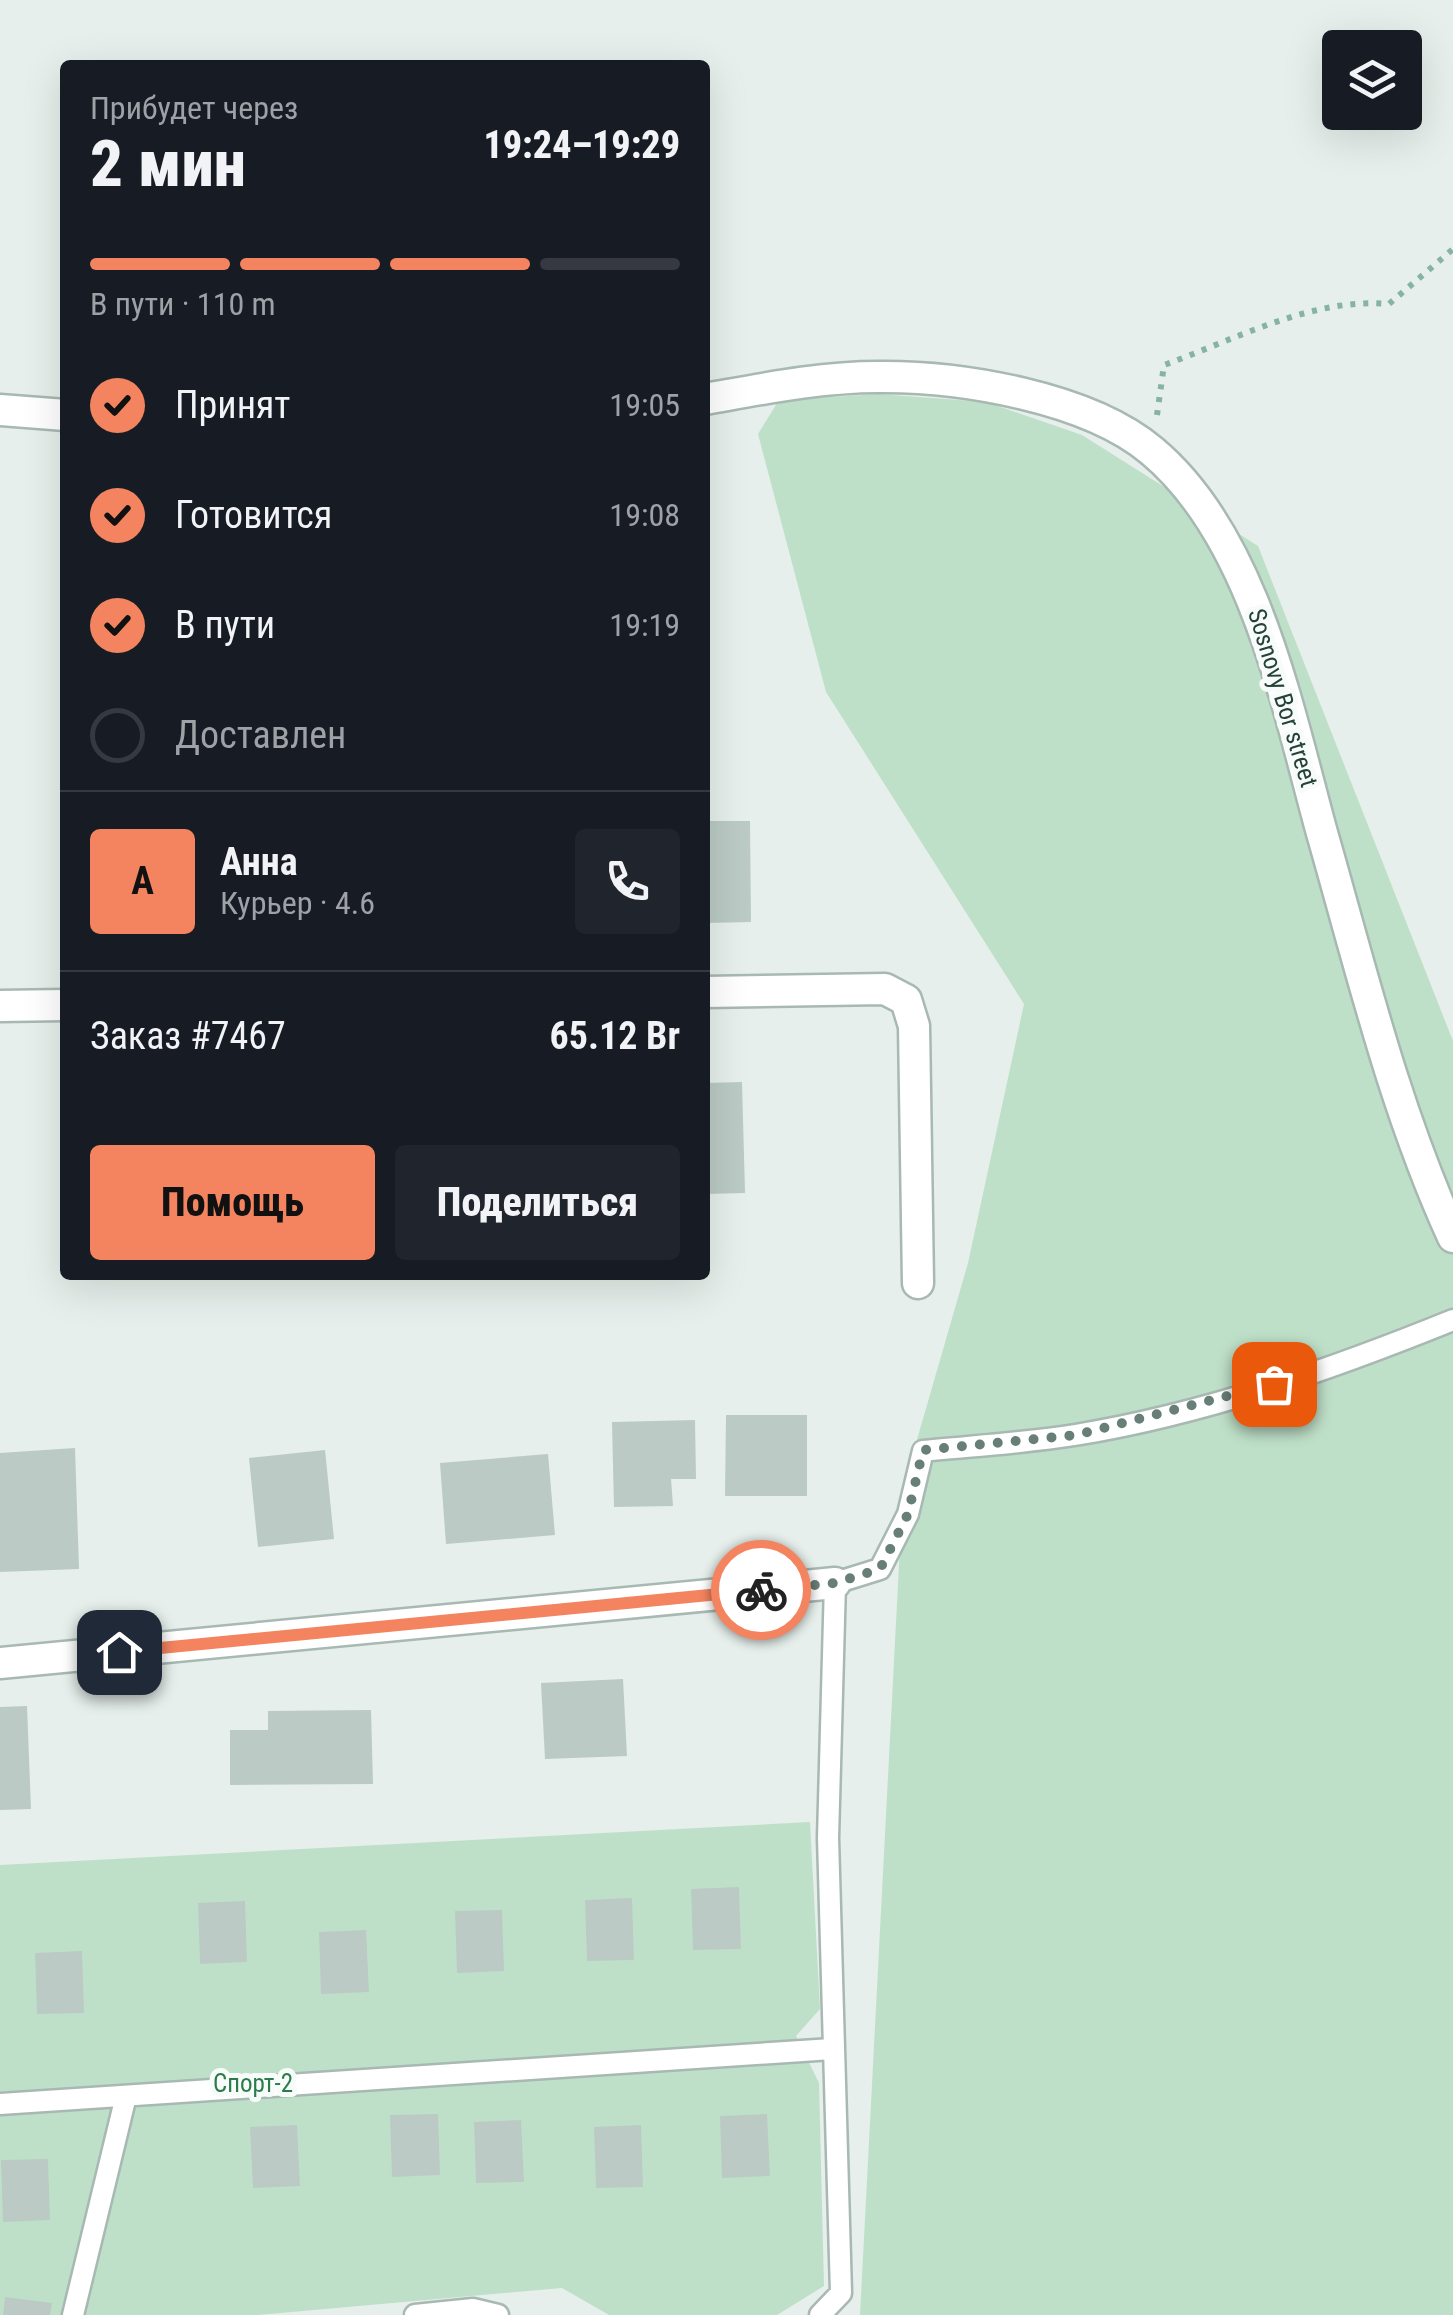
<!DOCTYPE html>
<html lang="ru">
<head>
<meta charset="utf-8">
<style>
	:root { --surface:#171b24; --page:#20242c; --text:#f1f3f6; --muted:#9ea1a6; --line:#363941; --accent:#f4845f }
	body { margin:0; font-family:"Roboto Condensed",sans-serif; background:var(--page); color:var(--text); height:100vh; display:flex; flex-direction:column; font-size:38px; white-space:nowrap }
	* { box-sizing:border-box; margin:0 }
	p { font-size:32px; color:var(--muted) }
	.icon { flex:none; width:55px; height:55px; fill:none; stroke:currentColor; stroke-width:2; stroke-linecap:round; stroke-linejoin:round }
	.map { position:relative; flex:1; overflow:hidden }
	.panel { position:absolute; left:60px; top:60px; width:650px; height:1220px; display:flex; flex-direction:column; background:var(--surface); border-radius:10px; box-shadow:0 10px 40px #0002 }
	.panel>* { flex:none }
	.buttons { position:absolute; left:1322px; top:30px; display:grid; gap:20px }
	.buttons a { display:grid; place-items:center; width:100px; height:100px; border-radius:10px; background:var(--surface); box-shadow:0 10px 40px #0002; font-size:50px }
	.pin { position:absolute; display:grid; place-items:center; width:85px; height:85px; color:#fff; margin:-42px; border-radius:20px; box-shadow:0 5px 15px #0006 }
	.courier { position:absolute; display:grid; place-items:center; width:100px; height:100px; margin:-50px; border:8px solid #f4845f; border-radius:50%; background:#fff; color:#222; box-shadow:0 2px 12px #0007 }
	.headline em { font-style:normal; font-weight:800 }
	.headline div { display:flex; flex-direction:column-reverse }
	.headline { display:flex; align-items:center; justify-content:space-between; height:170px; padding:0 30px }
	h1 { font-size:65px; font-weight:800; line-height:75px }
	.bar { display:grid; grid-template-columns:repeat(4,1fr); gap:15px 10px; align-content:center; height:120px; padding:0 30px }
	.bar i { height:12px; border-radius:8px; background:var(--line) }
	.bar .on { background:var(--accent) }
	.bar p { grid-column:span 4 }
	.line { display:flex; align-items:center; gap:25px; padding:0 30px; border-top:2px solid var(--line) }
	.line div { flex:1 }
	.round { display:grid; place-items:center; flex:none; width:105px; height:105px; border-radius:10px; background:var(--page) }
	ol { padding:0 30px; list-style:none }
	li { display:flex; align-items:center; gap:30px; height:110px }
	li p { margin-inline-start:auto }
	li .icon { padding:10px; border-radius:50%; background:var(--accent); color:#111; stroke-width:4 }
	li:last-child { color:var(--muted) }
	li i { width:55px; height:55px; border:5px solid var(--line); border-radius:50% }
	.cta { display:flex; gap:20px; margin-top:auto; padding:20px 30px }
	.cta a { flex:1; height:115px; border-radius:10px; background:var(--accent); color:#111; font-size:40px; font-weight:800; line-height:115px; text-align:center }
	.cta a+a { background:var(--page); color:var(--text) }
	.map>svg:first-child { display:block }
	.green { fill:#bfe0c8 }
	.building { fill:#bbcac4 }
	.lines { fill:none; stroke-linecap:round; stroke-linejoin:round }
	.service-casing { stroke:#a8b8b2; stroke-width:25 }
	.minor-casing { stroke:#a8b8b2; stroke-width:35 }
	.path { stroke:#86b3a5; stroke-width:6; stroke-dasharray:5 8; stroke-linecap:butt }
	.service { stroke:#fff; stroke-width:20 }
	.minor { stroke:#fff; stroke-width:30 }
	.done { stroke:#687f78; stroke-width:10; stroke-dasharray:0 18 }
	.route { stroke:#f4845f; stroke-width:12 }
	.labels { text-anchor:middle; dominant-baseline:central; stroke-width:10; stroke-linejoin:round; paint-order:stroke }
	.street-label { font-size:25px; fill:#24423a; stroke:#f7fbf9 }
	.park-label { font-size:25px; fill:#2d7a4b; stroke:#f7fbf9 }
</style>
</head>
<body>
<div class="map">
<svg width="1453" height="2315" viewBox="0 0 1453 2315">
	<rect width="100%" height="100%" fill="#e6efeb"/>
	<g class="green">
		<polygon points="879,394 986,402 1082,435 1258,546 1453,1041 1453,2315 860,2315 903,1488 968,1263 1024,1004 826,692 758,434 779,400"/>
		<polygon points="810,1822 820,2009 796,2036 819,2083 824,2286 777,2315 609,2315 562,2288 258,2315 0,2315 0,1865"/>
	</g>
	<g class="building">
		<polygon points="705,821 750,821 751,922 705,923"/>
		<polygon points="742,1082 745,1193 705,1194 705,1083"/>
		<polygon points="726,1415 807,1415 807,1496 725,1496"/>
		<polygon points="695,1420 696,1479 671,1479 673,1506 614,1507 612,1422"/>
		<polygon points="75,1448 79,1569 0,1572 0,1453"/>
		<polygon points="325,1450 334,1539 258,1547 249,1458"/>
		<polygon points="548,1454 555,1535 446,1544 440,1463"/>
		<polygon points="623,1679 627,1756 545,1759 541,1683"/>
		<polygon points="27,1706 31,1809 0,1810 0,1707"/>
		<polygon points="371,1710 373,1784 230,1785 230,1730 268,1730 268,1711"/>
		<polygon points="739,1887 741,1949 693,1950 691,1889"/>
		<polygon points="632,1898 634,1960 587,1961 585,1900"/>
		<polygon points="245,1901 247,1962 200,1964 198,1903"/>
		<polygon points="502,1910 504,1971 457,1973 455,1911"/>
		<polygon points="366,1930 369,1992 321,1994 319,1932"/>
		<polygon points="82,1951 84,2013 37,2014 35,1953"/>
		<polygon points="438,2114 440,2175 392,2177 390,2115"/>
		<polygon points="767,2114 770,2176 722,2178 720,2116"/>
		<polygon points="521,2120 524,2182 476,2183 474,2122"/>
		<polygon points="297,2125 300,2186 253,2188 250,2127"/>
		<polygon points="641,2125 643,2187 596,2188 594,2127"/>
		<polygon points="48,2159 50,2220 3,2222 1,2160"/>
		<polygon points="5,2297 52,2303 50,2315 3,2315"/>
	</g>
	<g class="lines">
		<g class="service-casing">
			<g id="service">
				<polyline points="0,2104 832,2049"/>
				<polyline points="73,2315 126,2096"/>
				<polyline points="415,2315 473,2309 498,2315"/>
				<path d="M820,2315l21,-22 -13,-455 7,-255 45,-14 28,-55 15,-63c50,-5 102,-8 152,-16 129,-21 257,-66 378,-115"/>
			</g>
		</g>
		<g class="minor-casing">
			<g id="minor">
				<path d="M705,399c57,-10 115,-22 173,-22 82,-1 210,20 274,74 103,86 136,259 170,382 39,136 72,275 131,404"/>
				<polyline points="0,410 65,415"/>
				<polyline points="705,992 885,989 906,1000 914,1026 918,1283"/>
				<polyline points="0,1006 65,1005"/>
				<polyline points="0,1663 835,1583"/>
			</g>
		</g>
		<path class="path" d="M1157,415l7,-50c70,-25 149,-68 225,-61l64,-55"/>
		<use href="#service" class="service"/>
		<use href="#minor" class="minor"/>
	</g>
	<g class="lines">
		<polyline class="done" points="761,1590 835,1583 880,1569 908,1514 923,1450 1076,1435 1274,1384"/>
		<polyline class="route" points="119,1652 761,1590"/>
	</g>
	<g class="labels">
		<g class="street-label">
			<text transform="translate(1283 698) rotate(73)">Sosnovy Bor street</text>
		</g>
		<g class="park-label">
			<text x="253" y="2083">Спорт-2</text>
		</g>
	</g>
</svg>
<div class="buttons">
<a><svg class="icon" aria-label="layers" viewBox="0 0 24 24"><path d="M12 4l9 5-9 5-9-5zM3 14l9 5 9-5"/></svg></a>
</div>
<div class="pin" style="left:1274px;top:1384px;background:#ea580c"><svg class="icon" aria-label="bag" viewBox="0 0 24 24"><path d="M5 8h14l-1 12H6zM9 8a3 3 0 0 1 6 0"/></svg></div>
<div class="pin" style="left:119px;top:1652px;background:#1f2937"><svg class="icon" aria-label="home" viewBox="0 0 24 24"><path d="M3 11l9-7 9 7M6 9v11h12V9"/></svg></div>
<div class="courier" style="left:761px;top:1590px"><svg class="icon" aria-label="bike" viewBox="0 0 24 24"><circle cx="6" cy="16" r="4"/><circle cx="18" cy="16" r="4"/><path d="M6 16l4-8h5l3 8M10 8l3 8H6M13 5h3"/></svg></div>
<section class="panel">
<div class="headline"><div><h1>2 мин</h1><p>Прибудет через</p></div><em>19:24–19:29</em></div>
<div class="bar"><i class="on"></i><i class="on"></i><i class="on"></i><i></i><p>В пути · 110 m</p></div>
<ol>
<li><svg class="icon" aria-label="check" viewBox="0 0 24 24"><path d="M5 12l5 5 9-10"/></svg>Принят<p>19:05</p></li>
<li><svg class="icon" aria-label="check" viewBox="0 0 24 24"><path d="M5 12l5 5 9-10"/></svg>Готовится<p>19:08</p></li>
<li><svg class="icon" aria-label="check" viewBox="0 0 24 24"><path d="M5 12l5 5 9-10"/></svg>В пути<p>19:19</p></li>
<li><i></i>Доставлен</li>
</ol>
<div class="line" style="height:180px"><b class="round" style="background:var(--accent);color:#111">А</b><div><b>Анна</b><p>Курьер · 4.6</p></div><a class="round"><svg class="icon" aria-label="phone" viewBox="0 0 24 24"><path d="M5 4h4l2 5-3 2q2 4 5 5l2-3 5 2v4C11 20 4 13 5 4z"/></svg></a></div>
<div class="line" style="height:130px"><div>Заказ #7467</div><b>65.12 Br</b></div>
<div class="cta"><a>Помощь</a><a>Поделиться</a></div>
</section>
</div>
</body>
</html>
